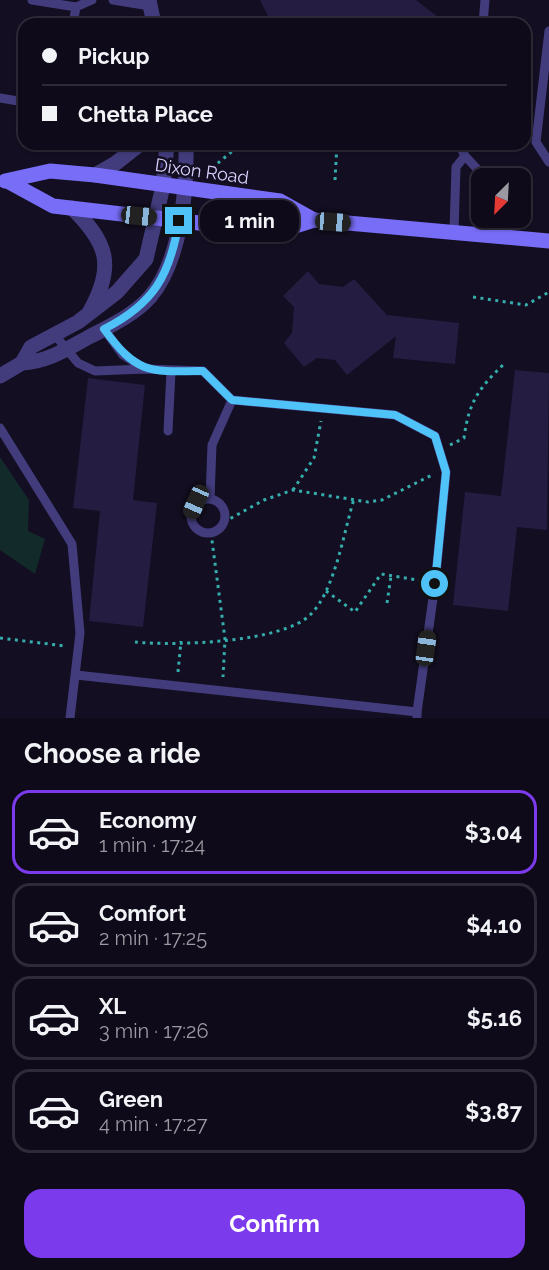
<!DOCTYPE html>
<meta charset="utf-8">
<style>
body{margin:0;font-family:Raleway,sans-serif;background:#171322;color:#f1f3f6;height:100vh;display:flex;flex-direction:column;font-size:22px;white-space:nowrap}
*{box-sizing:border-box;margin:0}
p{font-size:20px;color:#9b9aa2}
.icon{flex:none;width:33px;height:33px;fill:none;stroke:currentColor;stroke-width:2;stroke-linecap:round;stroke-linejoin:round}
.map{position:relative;height:718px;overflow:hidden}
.drawer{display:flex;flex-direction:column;background:#0e0a19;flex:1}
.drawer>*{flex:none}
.banner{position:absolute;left:18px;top:18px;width:513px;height:132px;border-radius:18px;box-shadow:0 2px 4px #0004,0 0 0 2px #2e2b38;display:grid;align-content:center;height:132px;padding:0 24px;background:#0e0a19}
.needle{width:39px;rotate:204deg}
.controls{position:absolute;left:471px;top:168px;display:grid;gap:12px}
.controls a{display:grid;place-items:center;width:60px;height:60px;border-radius:12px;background:#0e0a19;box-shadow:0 2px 4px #0004,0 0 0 2px #2e2b38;font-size:30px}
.end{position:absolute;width:27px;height:27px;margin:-14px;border:8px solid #4fc3f7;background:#111;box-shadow:0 0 0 3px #111}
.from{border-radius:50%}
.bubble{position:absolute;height:42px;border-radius:18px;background:#0e0a19;box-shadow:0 2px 4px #0004,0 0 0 2px #2e2b38;font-size:20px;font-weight:700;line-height:42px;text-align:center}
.car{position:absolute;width:18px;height:36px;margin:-18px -9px;border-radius:8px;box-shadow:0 0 4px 2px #0007;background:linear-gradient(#222 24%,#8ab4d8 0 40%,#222 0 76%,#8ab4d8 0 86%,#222 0)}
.banner b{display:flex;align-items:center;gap:21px;height:57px;font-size:22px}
.banner b+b{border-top:2px solid #2e2b38}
.banner i{width:15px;height:15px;background:#f1f3f6}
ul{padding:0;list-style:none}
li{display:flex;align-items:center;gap:18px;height:84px;margin:0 12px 9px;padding:0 12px;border:3px solid #2e2b38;border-radius:18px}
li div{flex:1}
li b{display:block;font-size:22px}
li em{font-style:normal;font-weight:700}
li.active{border-color:#7c3aed}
li>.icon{width:54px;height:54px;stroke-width:1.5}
h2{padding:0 24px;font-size:27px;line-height:72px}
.primary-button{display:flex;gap:12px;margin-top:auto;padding:12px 24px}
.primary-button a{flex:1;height:69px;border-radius:18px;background:#7c3aed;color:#fff;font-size:24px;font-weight:700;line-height:69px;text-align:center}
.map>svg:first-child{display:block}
</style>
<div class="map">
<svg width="549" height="718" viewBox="0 0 549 718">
<rect width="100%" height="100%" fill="#130e21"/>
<path fill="#122a2a" d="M0 457 29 500 28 531 45 539 35 574 0 550Z"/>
<g fill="#251c41">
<path d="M260 0H416L447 24H352L330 21 322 24H272Z"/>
<path d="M308 271 319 284 343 287 354 279 387 315 459 323 455 364 393 358 396 336 347 375 335 360 317 358 304 367 284 343 292 333 294 307 283 296Z"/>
<path d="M515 370 549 373 547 530 517 527 508 611 453 605 465 492 501 496Z"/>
<path d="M88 378 145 385 133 500 157 503 143 627 89 621 100 511 73 508Z"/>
</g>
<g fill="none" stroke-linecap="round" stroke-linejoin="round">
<g stroke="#35adac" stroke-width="3" stroke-dasharray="3 4.5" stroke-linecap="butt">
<path d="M212 168 241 144"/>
<path d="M335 180 337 144"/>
<path d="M473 297 526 305 549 292"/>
<path d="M450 445 464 438C469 401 479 388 505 363"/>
<path d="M293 490 314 458 321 421"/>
<path d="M224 522 264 500 293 490 368 502 382 500 432 475"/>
<path d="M211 533 225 639 223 677"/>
<path d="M326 591 355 612 381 574 423 581"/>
<path d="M387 603 391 576"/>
<path d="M0 638 65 646"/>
<path d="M135 642C173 646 284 643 311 614 335 590 344 531 354 499"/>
<path d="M178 672 181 641"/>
</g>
<g stroke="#423c7d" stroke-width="9">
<path d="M32 0 76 7 92 0"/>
<path d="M113 0 150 6"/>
<path d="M73 24 76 7"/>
<path d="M483 24 485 0"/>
<path d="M549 31 536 142 549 162"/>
<path d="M0 98 24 102"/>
<path d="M459 144 465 156 480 172V235"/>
<path d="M454 231 456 167 465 156"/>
<path d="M104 329 123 355 145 369"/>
<path d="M54 334 78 363 95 371 145 369 203 371 232 400 395 415 435 436 446 472 435 584 417 712"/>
<path d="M0 428 72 544 80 633 70 718"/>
<path d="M168 431 171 372"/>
<path d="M210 498 212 445 232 400"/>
<circle cx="208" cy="516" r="17"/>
<path d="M76 675 417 712V718"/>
</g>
<g stroke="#423c7d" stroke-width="15">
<path d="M149 0 154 24"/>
<path d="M167 144 163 186 146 259 117 292 78 322 31 347 22 363C47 362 67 349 89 337 110 326 134 315 150 297 181 261 187 190 186 144"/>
<path d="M95 175 116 163 140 144"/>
<path d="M72 208C108 243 115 266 90 311"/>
<path d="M0 376 22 363"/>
</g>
<g stroke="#786df7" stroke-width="15">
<path d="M5 181 50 171 95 175 280 201 314 220"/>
<path d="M9 182 53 206 276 232 314 220 549 241"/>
</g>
</g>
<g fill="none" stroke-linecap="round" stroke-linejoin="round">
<path stroke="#4fc3f7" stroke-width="8" d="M179 221C170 275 154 304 104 329 137 374 149 372 203 371L232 400 395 415 435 436 446 472 435 584"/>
</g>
<g text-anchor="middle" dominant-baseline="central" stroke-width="5" stroke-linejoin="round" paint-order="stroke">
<g font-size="18" fill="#d8d1fd" stroke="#130e21">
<text transform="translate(202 171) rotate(8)">Dixon Road</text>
</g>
</g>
</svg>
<div class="controls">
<a><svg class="needle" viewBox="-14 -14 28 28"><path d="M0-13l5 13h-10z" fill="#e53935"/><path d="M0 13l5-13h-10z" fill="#9b9aa2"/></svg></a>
</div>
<i class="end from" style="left:435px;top:584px"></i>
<i class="end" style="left:179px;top:221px"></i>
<div class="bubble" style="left:200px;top:200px;width:99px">1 min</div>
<i class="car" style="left:139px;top:216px;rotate:96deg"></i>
<i class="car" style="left:333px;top:222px;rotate:94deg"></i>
<i class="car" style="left:196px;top:502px;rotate:204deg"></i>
<i class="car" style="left:426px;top:648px;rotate:8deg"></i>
<div class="banner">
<b><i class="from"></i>Pickup</b>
<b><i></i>Chetta Place</b>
</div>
</div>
<section class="drawer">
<h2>Choose a ride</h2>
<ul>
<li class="active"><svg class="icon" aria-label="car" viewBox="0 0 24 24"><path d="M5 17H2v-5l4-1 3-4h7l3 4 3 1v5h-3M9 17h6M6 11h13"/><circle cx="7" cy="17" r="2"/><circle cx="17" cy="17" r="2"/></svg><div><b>Economy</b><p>1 min · 17:24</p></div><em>$3.04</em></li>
<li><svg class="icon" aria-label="car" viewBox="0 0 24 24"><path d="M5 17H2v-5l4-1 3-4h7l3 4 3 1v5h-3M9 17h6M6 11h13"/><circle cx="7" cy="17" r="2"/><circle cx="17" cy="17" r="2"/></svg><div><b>Comfort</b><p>2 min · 17:25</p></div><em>$4.10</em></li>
<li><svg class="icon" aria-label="car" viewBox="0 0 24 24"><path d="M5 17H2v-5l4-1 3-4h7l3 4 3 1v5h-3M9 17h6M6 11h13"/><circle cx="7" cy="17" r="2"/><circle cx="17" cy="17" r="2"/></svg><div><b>XL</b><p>3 min · 17:26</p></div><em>$5.16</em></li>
<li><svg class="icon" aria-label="car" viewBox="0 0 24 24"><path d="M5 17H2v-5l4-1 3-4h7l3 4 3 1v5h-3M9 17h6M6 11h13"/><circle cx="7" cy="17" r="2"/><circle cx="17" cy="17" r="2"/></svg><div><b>Green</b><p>4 min · 17:27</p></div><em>$3.87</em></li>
</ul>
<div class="primary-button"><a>Confirm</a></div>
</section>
